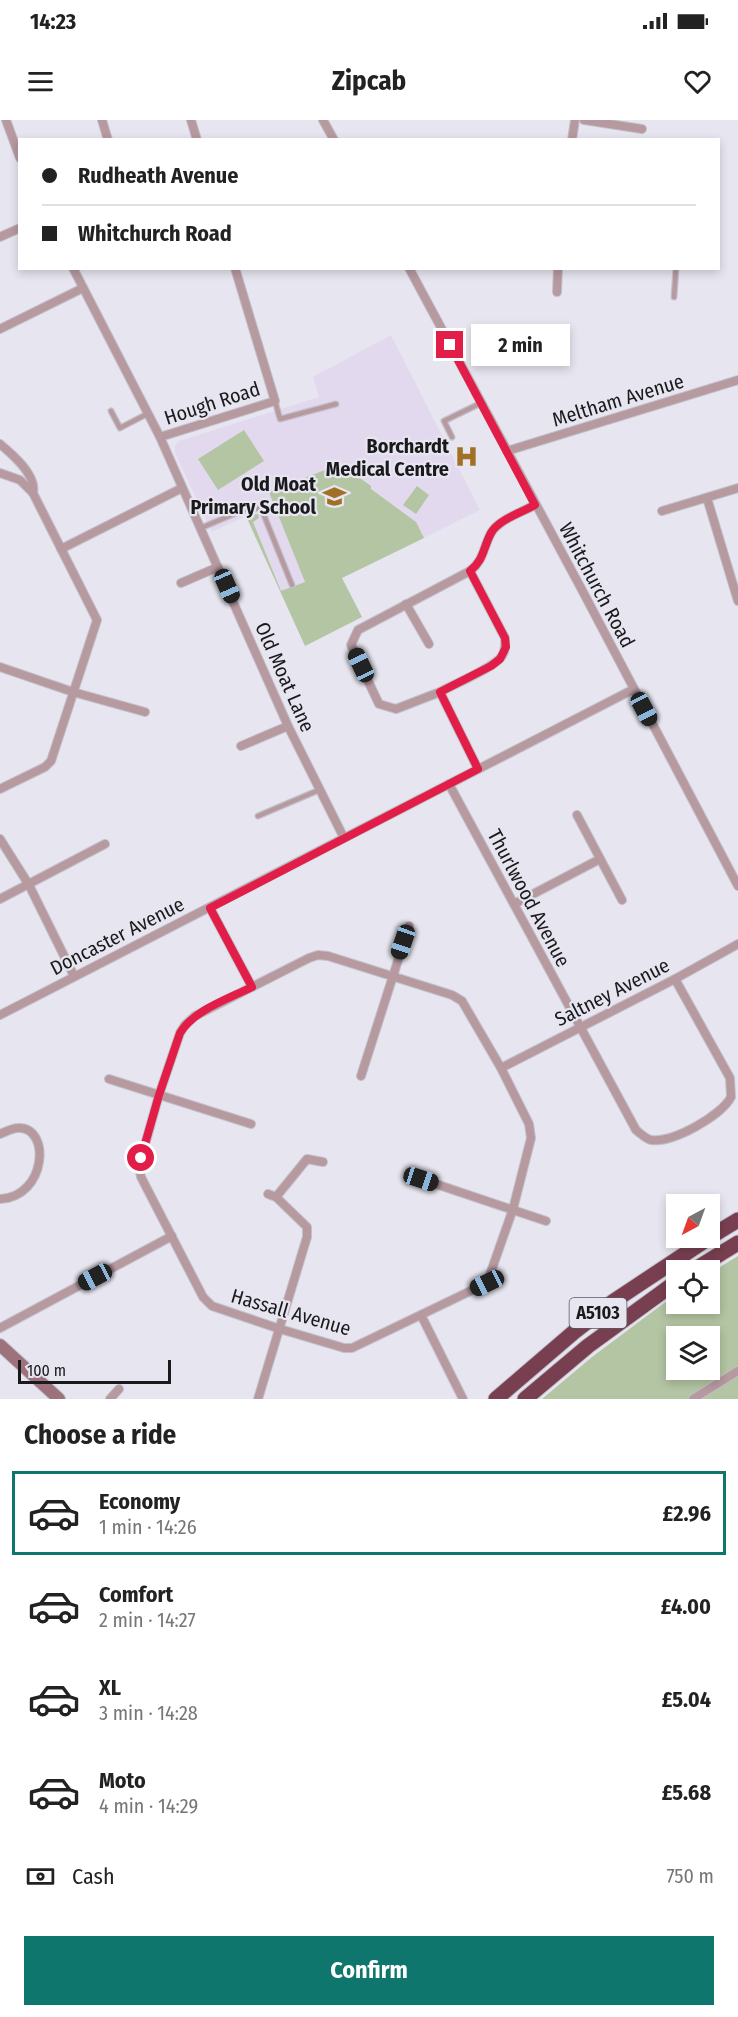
<!DOCTYPE html>
<meta charset="utf-8">
<style>
body{margin:0;font-family:"Fira Sans Condensed",sans-serif;background:#f2f2f2;color:#222;height:100vh;display:flex;flex-direction:column;font-size:22px;white-space:nowrap}
*{box-sizing:border-box;margin:0}
p{font-size:20px;color:#767676}
.icon{flex:none;width:33px;height:33px;fill:none;stroke:currentColor;stroke-width:2;stroke-linecap:round;stroke-linejoin:round}
.map{position:relative;height:1279px;overflow:hidden}
.drawer{display:flex;flex-direction:column;background:#fff;flex:1}
.drawer>*{flex:none}
.banner{position:absolute;left:18px;top:18px;width:702px;height:132px;border-radius:0px;box-shadow:0 3px 9px #0003;display:grid;align-content:center;height:132px;padding:0 24px;background:#fff}
.needle{width:39px;rotate:221deg}
.buttons{position:absolute;left:666px;top:1074px;display:grid;gap:12px}
.buttons a{display:grid;place-items:center;width:54px;height:54px;border-radius:0px;background:#fff;box-shadow:0 3px 9px #0003;font-size:30px}
.scale{position:absolute;left:18px;bottom:15px;width:153px;box-sizing:border-box;padding-left:6px;border:3px solid #1a1a1d;border-top:0;font-size:16px;line-height:21px;white-space:nowrap;color:#1a1a1d;-webkit-text-stroke:4px #e7e6f0;paint-order:stroke}
.end{position:absolute;width:27px;height:27px;margin:-14px;border:8px solid #e11d48;background:#fff;box-shadow:0 0 0 3px #fff}
.from{border-radius:50%}
.bubble{position:absolute;height:42px;border-radius:0px;background:#fff;box-shadow:0 3px 9px #0003;font-size:20px;font-weight:700;line-height:42px;text-align:center}
.car{position:absolute;width:18px;height:36px;margin:-18px -9px;border-radius:8px;box-shadow:0 0 4px 2px #0007;background:linear-gradient(#222 24%,#8ab4d8 0 40%,#222 0 76%,#8ab4d8 0 86%,#222 0)}
.banner b{display:flex;align-items:center;gap:21px;height:57px;font-size:22px}
.banner b+b{border-top:2px solid #e0e0e0}
.banner i{width:15px;height:15px;background:#222}
ul{padding:0;list-style:none}
li{display:flex;align-items:center;gap:18px;height:84px;margin:0 12px 9px;padding:0 12px;border:3px solid transparent;border-radius:0px}
li div{flex:1}
li b{display:block;font-size:22px}
li em{font-style:normal;font-weight:700}
li.on{border-color:#0f766e}
li>.icon{width:54px;height:54px;stroke-width:1.5}
h2{padding:0 24px;font-size:27px;line-height:72px}
.pay{display:flex;align-items:center;gap:15px;height:66px;padding:0 24px;font-size:22px}
.pay p{margin-inline-start:auto}
.cta{display:flex;gap:12px;margin-top:auto;padding:12px 24px}
.cta a{flex:1;height:69px;border-radius:0px;background:#0f766e;color:#fff;font-size:24px;font-weight:700;line-height:69px;text-align:center}
.status{display:flex;justify-content:space-between;align-items:center;height:42px;padding:0 30px;background:#fff;direction:ltr}
.status svg{height:16px;fill:currentColor}
header{display:flex;justify-content:space-between;align-items:center;height:78px;padding:0 24px;background:#fff;font-size:27px;font-weight:700}
.map>svg:first-child{display:block}
</style>
<div class="status"><b>14:23</b><svg viewBox="0 0 49 12"><path d="M0 12V9h3v3zM5 12V6h3v6zM10 12V3h3v9zM15 12V0h3v12zM26 1h20v11H26zM47 4h2v5h-2z"/></svg></div>
<header><svg class="icon" aria-label="menu" viewBox="0 0 24 24"><path d="M4 6h16M4 12h16M4 18h16"/></svg>Zipcab<svg class="icon" aria-label="heart" viewBox="0 0 24 24"><path d="M12 20l-8-8c-3-5 5-10 8-4 3-6 11-1 8 4z"/></svg></header>
<div class="map">
<svg width="738" height="1279" viewBox="0 0 738 1279">
<rect width="100%" height="100%" fill="#e7e6f0"/>
<path fill="#e2d9ee" d="M391 215 480 390 342 458 362 497 305 526 246 396 212 412 175 333V326L179 321 319 277 313 257Z"/>
<g fill="#b3c5a3" fill-rule="evenodd">
<path d="M244 310 264 341 218 370 198 339Z"/>
<path d="M340 344 371 366V369L416 402 424 418 342 458 362 497 305 526 246 396 258 394 259 398 253 402 281 471 305 462 269 372Z"/>
<path d="M417 366 429 375 416 394 403 385Z"/>
<path d="M738 1136V1279H542L592 1237 676 1174V1184H710V1153ZM676 1216H710V1250H676Z"/>
</g>
<g fill="none" stroke-linecap="round" stroke-linejoin="round">
<defs>
<g id="lane">
<path d="M674 177 676 148"/>
<path d="M275 281 280 299 336 284"/>
<path d="M111 291 120 308 147 294"/>
<path d="M452 317 444 301 481 283"/>
<path d="M201 408 243 390 261 388 292 465"/>
<path d="M258 696 319 670"/>
</g>
<g id="street">
<path d="M6 0 20 38"/>
<path d="M102 0 108 20"/>
<path d="M191 0 197 20"/>
<path d="M323 0 334 20"/>
<path d="M584 0 642 9"/>
<path d="M572 20 575 0"/>
<path d="M0 117 20 108"/>
<path d="M73 148 160 317 288 606 344 718"/>
<path d="M409 148 582 470 738 766"/>
<path d="M557 172 558 148"/>
<path d="M0 209 83 168"/>
<path d="M160 317 275 281 235 148"/>
<path d="M0 324C12 334 37 355 33 373"/>
<path d="M507 331 738 260"/>
<path d="M0 353 20 360 33 373 97 500 51 641 45 647 0 669"/>
<path d="M707 378 738 481"/>
<path d="M662 391 738 368"/>
<path d="M61 429 182 368"/>
<path d="M181 463 218 447"/>
<path d="M406 484 429 524"/>
<path d="M0 547 73 572 145 592"/>
<path d="M440 572C454 564 494 548 502 536 506 530 505 525 505 518L470 451"/>
<path d="M241 626 288 606"/>
<path d="M478 649 440 572 396 589 379 584 351 525 358 510 470 451C484 440 483 428 491 413 498 400 522 392 535 385"/>
<path d="M449 664 636 1010C641 1014 646 1019 651 1020 673 1023 721 996 731 977L730 958 675 859"/>
<path d="M577 695 622 780"/>
<path d="M0 719 29 765 74 856"/>
<path d="M0 779 105 724"/>
<path d="M514 784 600 739"/>
<path d="M210 788 252 867"/>
<path d="M318 835 328 836 452 875 462 881 501 948 529 1004 531 1018 513 1089 487 1163 352 1228H344L280 1209 212 1186 203 1177 141 1057 139 1046 159 975 180 913 185 905 195 896 309 838Z"/>
<path d="M0 895 634 569"/>
<path d="M501 948 675 859 738 824"/>
<path d="M361 956 409 806"/>
<path d="M109 959 251 1004"/>
<path d="M0 1014C5 1012 12 1008 18 1008 51 1006 47 1077 0 1079"/>
<path d="M421 1059 546 1101"/>
<path d="M276 1077 307 1039 323 1042"/>
<path d="M421 1195 463 1279"/>
<path d="M0 1208 172 1116"/>
<path d="M110 1279 119 1269"/>
<path d="M258 1279 307 1117V1107L276 1077 268 1074"/>
<path d="M693 1279 738 1251"/>
</g>
<path id="secondary" d="M0 1225 59 1279"/>
<g id="highway">
<path d="M710 1117 738 1100"/>
<path d="M694 1150 738 1123"/>
<path d="M496 1279 574 1212 614 1181 709 1118"/>
<path d="M525 1279 588 1226 676 1162"/>
</g>
</defs>
<use href="#lane" stroke="#c2c1ca" stroke-width="7"/>
<use href="#street" stroke="#c2c1ca" stroke-width="10"/>
<use href="#secondary" stroke="#c2c1ca" stroke-width="14"/>
<use href="#highway" stroke="#c2c1ca" stroke-width="17"/>
<use href="#lane" stroke="#b799a0" stroke-width="4.5"/>
<use href="#street" stroke="#b799a0" stroke-width="8"/>
<use href="#secondary" stroke="#9d727d" stroke-width="12"/>
<use href="#highway" stroke="#783f50" stroke-width="15"/>
</g>
<g fill="none" stroke-linecap="round" stroke-linejoin="round">
<path stroke="#e11d48" stroke-width="8" d="M141 1038 159 975 180 913C194 890 228 879 252 867L210 788 478 649 440 572 491 546 500 539 506 527 505 518 470 451C484 440 483 428 491 413 498 400 522 392 535 385L450 225"/>
</g>
<defs>
<symbol id="hospital-bare" viewBox="-9 -9 18 18"><path d="M-5-5h3v3.5h4V-5h3V5h-3V1.5h-4V5h-3Z" fill="#a17025" stroke="#e7e6f0" stroke-width="2.5" paint-order="stroke"/></symbol>
<symbol id="school-bare" viewBox="-9 -9 18 18"><path d="M0-5L7-2L0 1L-7-2ZM-4 1L0 2.5L4 1V4Q0 6-4 4Z" fill="#a17025" stroke="#e7e6f0" stroke-width="2.5" paint-order="stroke"/></symbol>
</defs>
<g fill-rule="evenodd">
<use href="#hospital-bare" x="450" y="320" width="33" height="33"/>
<use href="#school-bare" x="318" y="360" width="33" height="33"/>
</g>
<g text-anchor="middle" dominant-baseline="central" stroke-width="4.5" stroke-linejoin="round" paint-order="stroke">
<rect fill="#e7e6f0" stroke="#58575c" stroke-width="1.5" x="569.5" y="1178" width="57" height="30" rx="4.5"/>
<g font-size="18" font-weight="bold" fill="#1a1a1d">
<text x="598" y="1193">A5103</text>
</g>
<g font-size="20" fill="#1a1a1d" stroke="#e7e6f0">
<text transform="translate(618 280) rotate(-17)">Meltham Avenue</text>
<text transform="translate(212 283) rotate(-18)">Hough Road</text>
<text transform="translate(597 465) rotate(62)">Whitchurch Road</text>
<text transform="translate(285 557) rotate(66)">Old Moat Lane</text>
<text transform="translate(529 778) rotate(62)">Thurlwood Avenue</text>
<text transform="translate(117 816) rotate(-27)">Doncaster Avenue</text>
<text transform="translate(612 872) rotate(-27)">Saltney Avenue</text>
<text transform="translate(291 1192) rotate(16)">Hassall Avenue</text>
</g>
<g font-size="20" font-weight="bold" fill="#1a1a1d" stroke="#e7e6f0" text-anchor="end">
<text x="449" y="326">Borchardt<tspan x="449" dy="23">Medical Centre</tspan></text>
<text x="316" y="364">Old Moat<tspan x="316" dy="23">Primary School</tspan></text>
</g>
</g>
</svg>
<div class="buttons">
<a><svg class="needle" viewBox="-14 -14 28 28"><path d="M0-13l5 13h-10z" fill="#e53935"/><path d="M0 13l5-13h-10z" fill="#767676"/></svg></a>
<a><svg class="icon" aria-label="locate" viewBox="0 0 24 24"><circle cx="12" cy="12" r="6"/><path d="M12 2v4M12 18v4M2 12h4M18 12h4"/></svg></a>
<a><svg class="icon" aria-label="layers" viewBox="0 0 24 24"><path d="M12 4l9 5-9 5-9-5zM3 14l9 5 9-5"/></svg></a>
</div>
<div class="scale">100 m</div>
<i class="end from" style="left:141px;top:1038px"></i>
<i class="end" style="left:450px;top:225px"></i>
<div class="bubble" style="left:471px;top:204px;width:99px">2 min</div>
<i class="car" style="left:227px;top:466px;rotate:156deg"></i>
<i class="car" style="left:361px;top:545px;rotate:335deg"></i>
<i class="car" style="left:644px;top:589px;rotate:152deg"></i>
<i class="car" style="left:403px;top:822px;rotate:199deg"></i>
<i class="car" style="left:421px;top:1059px;rotate:108deg"></i>
<i class="car" style="left:95px;top:1157px;rotate:242deg"></i>
<i class="car" style="left:487px;top:1163px;rotate:244deg"></i>
<div class="banner">
<b><i class="from"></i>Rudheath Avenue</b>
<b><i></i>Whitchurch Road</b>
</div>
</div>
<section class="drawer">
<h2>Choose a ride</h2>
<ul>
<li class="on"><svg class="icon" aria-label="car" viewBox="0 0 24 24"><path d="M5 17H2v-5l4-1 3-4h7l3 4 3 1v5h-3M9 17h6M6 11h13"/><circle cx="7" cy="17" r="2"/><circle cx="17" cy="17" r="2"/></svg><div><b>Economy</b><p>1 min · 14:26</p></div><em>£2.96</em></li>
<li><svg class="icon" aria-label="car" viewBox="0 0 24 24"><path d="M5 17H2v-5l4-1 3-4h7l3 4 3 1v5h-3M9 17h6M6 11h13"/><circle cx="7" cy="17" r="2"/><circle cx="17" cy="17" r="2"/></svg><div><b>Comfort</b><p>2 min · 14:27</p></div><em>£4.00</em></li>
<li><svg class="icon" aria-label="car" viewBox="0 0 24 24"><path d="M5 17H2v-5l4-1 3-4h7l3 4 3 1v5h-3M9 17h6M6 11h13"/><circle cx="7" cy="17" r="2"/><circle cx="17" cy="17" r="2"/></svg><div><b>XL</b><p>3 min · 14:28</p></div><em>£5.04</em></li>
<li><svg class="icon" aria-label="car" viewBox="0 0 24 24"><path d="M5 17H2v-5l4-1 3-4h7l3 4 3 1v5h-3M9 17h6M6 11h13"/><circle cx="7" cy="17" r="2"/><circle cx="17" cy="17" r="2"/></svg><div><b>Moto</b><p>4 min · 14:29</p></div><em>£5.68</em></li>
</ul>
<div class="pay"><svg class="icon" aria-label="cash" viewBox="0 0 24 24"><path d="M3 7h18v10H3z"/><circle cx="12" cy="12" r="2"/></svg>Cash<p>750 m</p></div>
<div class="cta"><a>Confirm</a></div>
</section>
